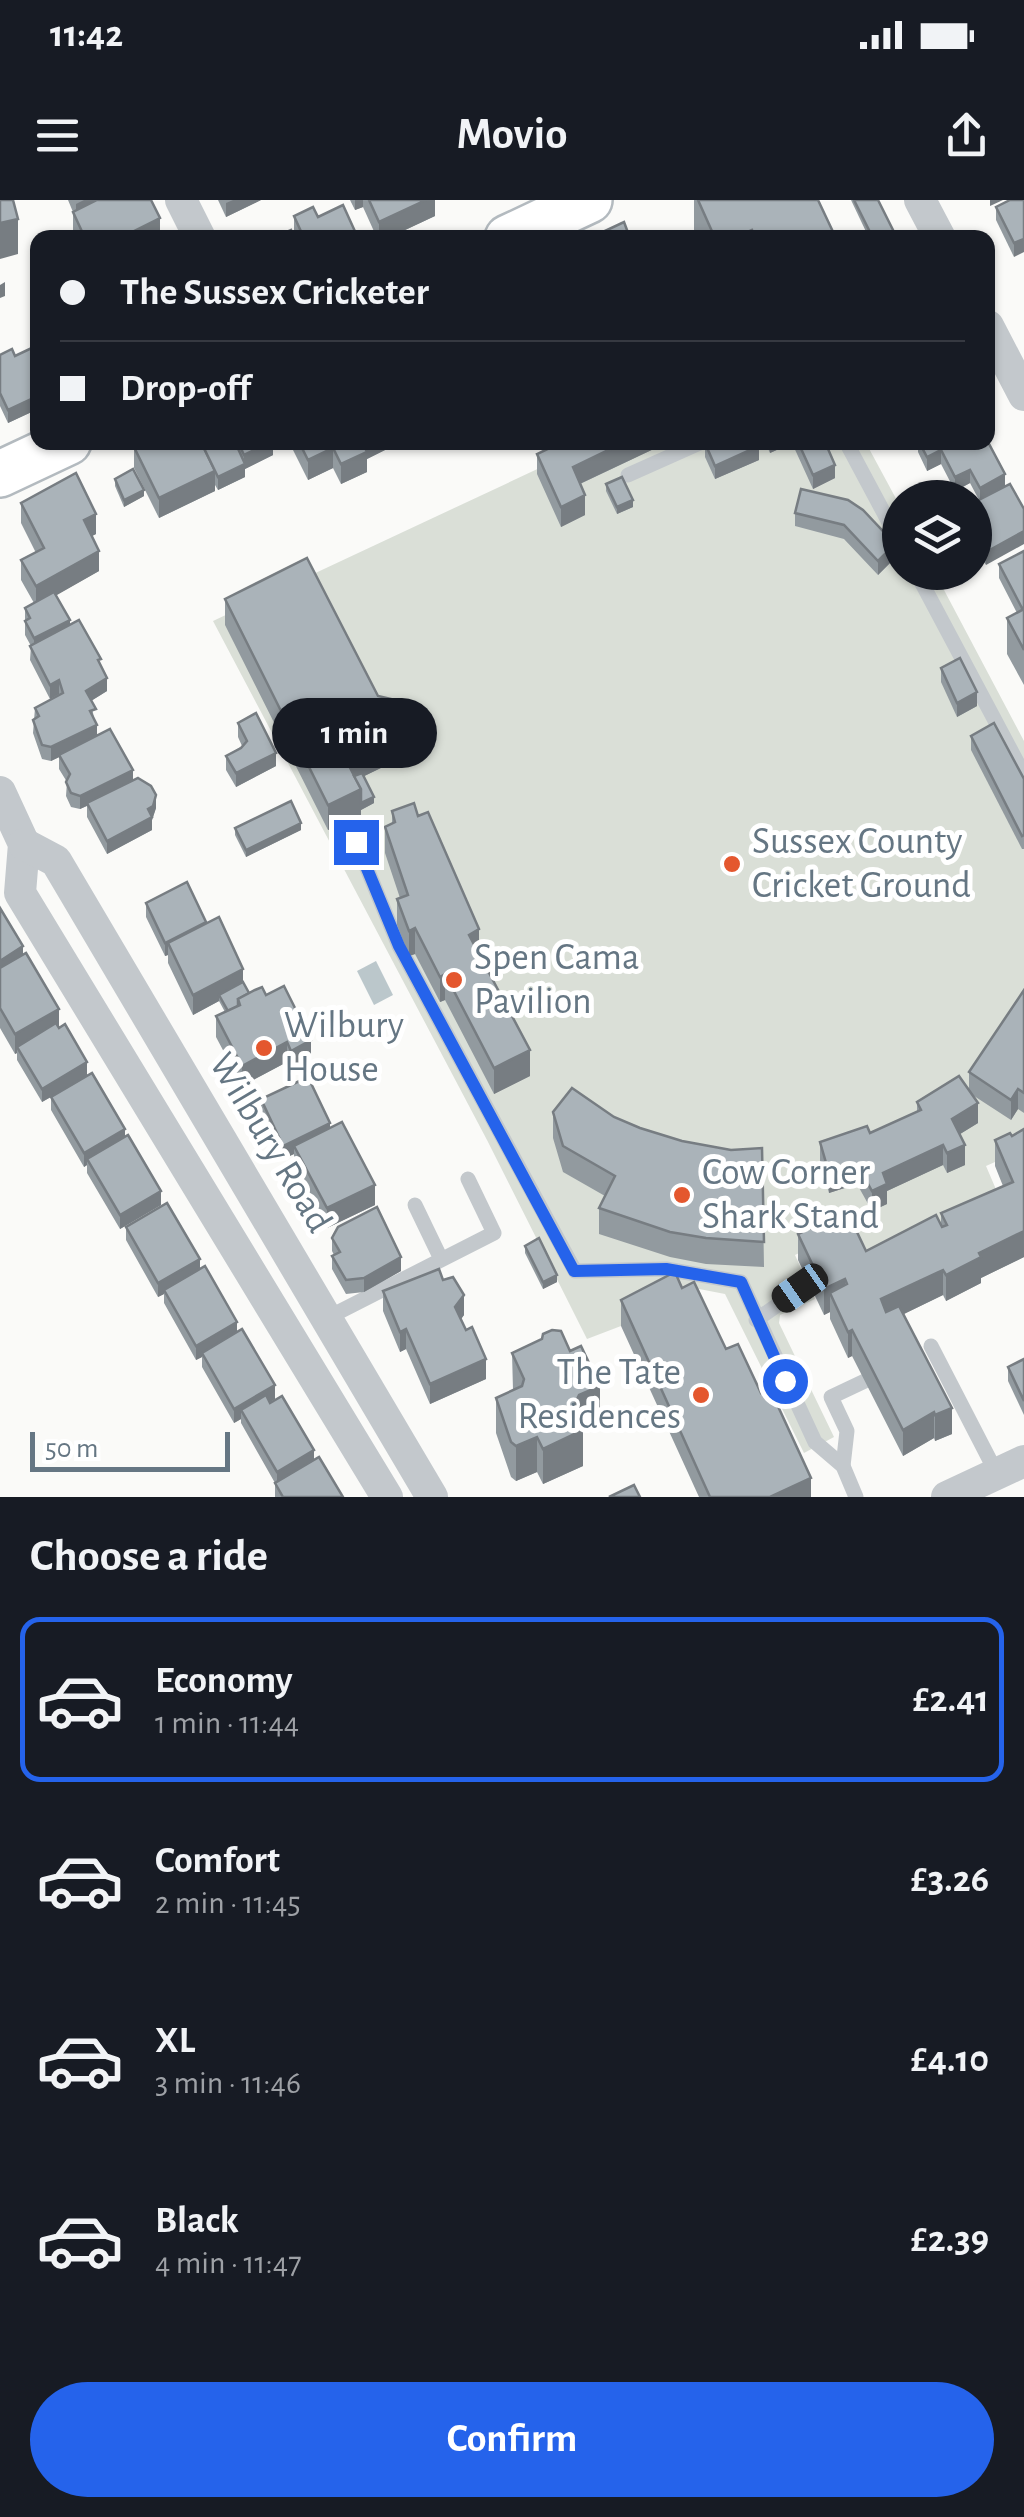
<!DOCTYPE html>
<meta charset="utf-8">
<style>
body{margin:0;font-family:"Alegreya Sans",sans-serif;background:#20242c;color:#f1f3f6;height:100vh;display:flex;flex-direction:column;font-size:38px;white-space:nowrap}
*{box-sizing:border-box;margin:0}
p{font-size:32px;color:#9ea1a6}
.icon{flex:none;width:55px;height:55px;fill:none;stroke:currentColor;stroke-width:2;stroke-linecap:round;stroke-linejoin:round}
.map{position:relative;height:1297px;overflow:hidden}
.sheet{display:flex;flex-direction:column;background:#171b24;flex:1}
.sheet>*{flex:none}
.hud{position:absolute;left:30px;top:30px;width:965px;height:220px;border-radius:20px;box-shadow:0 2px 8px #0004;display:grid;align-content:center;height:220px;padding:0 30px;background:#171b24}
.fabs{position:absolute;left:882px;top:280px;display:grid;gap:20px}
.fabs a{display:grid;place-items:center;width:110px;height:110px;border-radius:50%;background:#171b24;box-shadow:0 2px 8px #0004;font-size:50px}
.scale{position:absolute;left:30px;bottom:25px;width:200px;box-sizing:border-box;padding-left:10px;border:5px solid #657683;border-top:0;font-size:28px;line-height:35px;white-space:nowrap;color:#657683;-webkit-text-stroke:8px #fff;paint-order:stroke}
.end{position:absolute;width:45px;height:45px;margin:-22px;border:12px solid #2563eb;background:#fff;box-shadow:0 0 0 5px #fff}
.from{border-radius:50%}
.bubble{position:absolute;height:70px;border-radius:35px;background:#171b24;box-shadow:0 2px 8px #0004;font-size:32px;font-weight:700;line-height:70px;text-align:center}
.car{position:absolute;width:30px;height:60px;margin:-30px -15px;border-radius:12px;box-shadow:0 0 8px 2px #0007;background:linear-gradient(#222 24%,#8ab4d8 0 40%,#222 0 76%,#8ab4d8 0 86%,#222 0)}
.hud b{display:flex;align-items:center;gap:35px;height:95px;font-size:38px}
.hud b+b{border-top:2px solid #363941}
.hud i{width:25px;height:25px;background:#f1f3f6}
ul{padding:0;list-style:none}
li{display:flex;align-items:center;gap:30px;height:165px;margin:0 20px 15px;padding:0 10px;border:5px solid transparent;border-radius:20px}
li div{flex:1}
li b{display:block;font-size:38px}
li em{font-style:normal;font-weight:700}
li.on{border-color:#2563eb}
li>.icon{width:90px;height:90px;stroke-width:1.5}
h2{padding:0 30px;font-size:45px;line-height:120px}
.action{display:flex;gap:20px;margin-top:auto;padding:20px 30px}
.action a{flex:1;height:115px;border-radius:60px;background:#2563eb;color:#fff;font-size:40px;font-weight:700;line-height:115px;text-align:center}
.status{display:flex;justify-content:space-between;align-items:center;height:70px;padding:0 50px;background:#171b24;direction:ltr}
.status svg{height:28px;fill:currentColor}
header{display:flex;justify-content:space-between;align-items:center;height:130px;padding:0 30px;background:#171b24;font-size:45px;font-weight:700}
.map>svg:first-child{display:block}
</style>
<div class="status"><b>11:42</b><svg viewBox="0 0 49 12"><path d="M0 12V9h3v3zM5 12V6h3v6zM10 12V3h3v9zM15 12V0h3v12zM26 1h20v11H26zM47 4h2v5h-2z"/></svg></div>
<header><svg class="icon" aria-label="menu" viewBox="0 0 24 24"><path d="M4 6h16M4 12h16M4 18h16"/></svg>Movio<svg class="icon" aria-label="share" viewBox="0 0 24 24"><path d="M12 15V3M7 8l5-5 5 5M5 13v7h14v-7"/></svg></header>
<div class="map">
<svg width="1024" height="1297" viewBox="0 0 1024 1297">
<rect width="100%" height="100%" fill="#fafaf8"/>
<path fill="#dadfd7" d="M593 243H866L900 306V372L935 373 1024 541V949L986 966 1004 1008 876 1069 855 1026 795 1055 815 1099 780 1115 779 1123 834 1237 804 1253 725 1094 694 1088 621 1126 587 1139 487 940 213 421Z"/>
<path fill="#bbc7cb" d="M376 761 393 795 374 805 357 771Z"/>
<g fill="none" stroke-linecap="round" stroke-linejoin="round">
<defs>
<g id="secondary">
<path d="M508 38 589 0"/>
<path d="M0 274 68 242"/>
</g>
</defs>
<use href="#secondary" stroke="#b3babf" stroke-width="50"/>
<g stroke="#c3c8cc" stroke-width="15">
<path d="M846 242 900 343"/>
<path d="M628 275 702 242"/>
<path d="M916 372 1024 575"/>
<path d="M356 642 399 746 575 1071 666 1069 741 1082 815 1242 843 1266 856 1297"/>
<path d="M415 1005 441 1059"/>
<path d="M327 1118 494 1033 468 979"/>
<path d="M756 1120 809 1083"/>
<path d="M931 1146 997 1274"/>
<path d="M843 1266 847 1231 831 1197 867 1180"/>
</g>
<g stroke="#c3c8cc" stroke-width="32">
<path d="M181 0 200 38"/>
<path d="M920 0 940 38"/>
<path d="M988 126 1024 195"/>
<path d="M0 592 24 644 20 693 387 1297"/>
<path d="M24 644 56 661 432 1297"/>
<path d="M947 1297 1024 1261"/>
</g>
<use href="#secondary" stroke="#fff" stroke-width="45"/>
</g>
<g fill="#929a9f">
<path d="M68 0H151L160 38H75L73 32V12Z"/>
<path d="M218 0H261L226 17Z"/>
<path d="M350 0H435V16L388 38H377L363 7 355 10Z"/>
<path d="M694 0H818L835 38H694Z"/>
<path d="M851 0H878L897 38H869Z"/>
<path d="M1024 0 1014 57 996 20V7Z"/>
<path d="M294 16 358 38H297L294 30Z"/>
<path d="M38 138V209L8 223 0 206V155L15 156 36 145Z"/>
<path d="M144 242H273V255L245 269V277L218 290 215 285V291L159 318 134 268V247Z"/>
<path d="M289 242H401L367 259V272L341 284 333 268 308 280Z"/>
<path d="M660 242V246L580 284 585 315 561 327 537 274V254Z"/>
<path d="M765 242H825L835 278 813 289 792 243 770 253Z"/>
<path d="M918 242H988L986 365 975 350V302L979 300 970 283 955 291 941 264 927 271 918 252Z"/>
<path d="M705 243 759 260 715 279 705 257Z"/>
<path d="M115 279 144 296 124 307 115 286Z"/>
<path d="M606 284 633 307 617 314 606 291Z"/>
<path d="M801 289 895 358 878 375 844 339 795 326V313Z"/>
<path d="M21 303 96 334 92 336 99 371 56 395 70 425 101 466 107 491 91 501 97 536 156 608 152 620V630L107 654 87 617V606L80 609 71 607 66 596 67 582 59 569V557L51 561 42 559 33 533 35 508 59 494 50 499 30 460 31 446 25 435V408L34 403 21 380V360L36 353 21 323Z"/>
<path d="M1024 351V485L1007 454V418L1017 413 999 378V364Z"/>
<path d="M225 399 393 540V566H385L364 576 374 603 361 610V615L328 630 225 425Z"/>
<path d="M941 468 977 506 957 517 941 482Z"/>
<path d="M238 523 276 566 236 587 226 570V556L242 546 238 537Z"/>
<path d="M971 536 1024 579V649H1022L971 550Z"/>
<path d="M392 611 418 616 479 753 530 876 494 894 445 800 440 802 415 754 409 756 397 725V699L400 698 385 653V627L392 624Z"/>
<path d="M235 628 301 630 246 657 235 635Z"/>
<path d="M146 703 206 722 249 793 266 795 311 860 291 871 287 862 242 886 216 837V816L225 812 219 801 193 815 168 763V755L165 756 146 717Z"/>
<path d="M0 708 23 755 59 809V828L125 937 161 1005 120 1029 87 973V965L84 967 51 910V897L42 902 17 860V853L15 854 0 828Z"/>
<path d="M1024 790V913L1018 909 1011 920 971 894 978 923 960 934 965 965 947 973 943 965 887 991V1004L872 1011 857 984 829 993 820 962V942L870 933 917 912V902L969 890V872Z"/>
<path d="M261 899 330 928 375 1005 327 1028 294 966V954L283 959 261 913Z"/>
<path d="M553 912 614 917 640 928 682 941 731 950 762 948 764 1067 706 1064 670 1057 599 1034V1008L605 996 563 972 553 938Z"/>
<path d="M1010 933 1024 1057 981 1078V1083L946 1101 943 1095 904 1114 952 1234 935 1241 934 1238 903 1256 852 1156 848 1158 830 1119V1112L824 1115 798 1060V1034L866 1051 941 1025V1013L1003 986 995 966V940Z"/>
<path d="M126 1027 200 1069 275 1199 270 1202 343 1297H275V1283L241 1223V1219L234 1223 202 1167V1157L196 1160 164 1103V1094L158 1097 126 1040Z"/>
<path d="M332 1038 401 1071 364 1092 346 1094 332 1069V1056L334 1055 332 1051Z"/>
<path d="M525 1046 557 1082 543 1089 525 1053Z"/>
<path d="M443 1080 464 1115 461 1119 486 1179 430 1204 406 1149 400 1152 383 1111V1091Z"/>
<path d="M682 1088 726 1149 761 1193 811 1297H699L621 1126V1100Z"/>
<path d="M512 1153 600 1222 583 1229V1266L543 1284 537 1272 516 1281 511 1277 496 1233V1198L513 1190Z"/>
<path d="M1024 1159V1215L1008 1181V1167Z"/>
</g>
<g fill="#777d82">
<path d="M84 0H104L76 17V4Z"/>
<path d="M233 0H261L226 17V3Z"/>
<path d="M355 0H363V7L355 10Z"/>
<path d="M426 0H435V16L388 38H379V22Z"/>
<path d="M990 0H1003L990 6Z"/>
<path d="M160 18V38H120Z"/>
<path d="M18 19V54L0 59V23Z"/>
<path d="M752 30V38H735Z"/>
<path d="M1024 39V52L1014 57V43Z"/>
<path d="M5 82V96L0 98V85Z"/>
<path d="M38 196V209L8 223V210Z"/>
<path d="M271 242H273V255L245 269V277L218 290V277L244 264V255Z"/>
<path d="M362 242H401L367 259V272L341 284V264Z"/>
<path d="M416 242H431L416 249Z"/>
<path d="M625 242H660V246L573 287V267Z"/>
<path d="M770 242H792V243L770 253Z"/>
<path d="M759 246V260L715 279V266Z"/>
<path d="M333 248V268L308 280V260Z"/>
<path d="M941 250V264L927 271V257Z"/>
<path d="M835 265V278L813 289V275Z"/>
<path d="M970 270V283L955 291V277Z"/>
<path d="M215 271V291L159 318V298Z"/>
<path d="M1005 274V288L980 302V288Z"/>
<path d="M144 290V296L124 307V300Z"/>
<path d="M585 295V315L561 327V307Z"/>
<path d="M633 300V307L617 314V307Z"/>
<path d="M96 314V334L84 340V320Z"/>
<path d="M1024 331V344L986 365V352Z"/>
<path d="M895 344V358L878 375V361Z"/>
<path d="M99 351V371L36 407V386Z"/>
<path d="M70 420V433L34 452V438Z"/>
<path d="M107 478V491L86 504V491Z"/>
<path d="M59 480V494L50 499V485Z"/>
<path d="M977 492V506L957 517V503Z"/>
<path d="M97 525V539L51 561V547Z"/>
<path d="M385 540V566L350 583 346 560Z"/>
<path d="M276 553V566L236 587V573Z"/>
<path d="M133 570V584L80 609V596Z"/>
<path d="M361 589 374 597V603L361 610V615L328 630V605Z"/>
<path d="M156 595V608L152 620V630L107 654V641L148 609Z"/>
<path d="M301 623V630L246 657V650Z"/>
<path d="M206 722V736L168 743V755L165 756V743Z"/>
<path d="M415 728V754L409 756V731Z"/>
<path d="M479 729V755L469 735Z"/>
<path d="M23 746V766L0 781V761Z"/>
<path d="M243 769V789L219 795V801L193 815V795Z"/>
<path d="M445 774V800L440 802V777Z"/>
<path d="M59 809V829L17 847V853L15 854V834Z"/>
<path d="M311 840V860L291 871V851Z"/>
<path d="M287 842V862L242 886V866Z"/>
<path d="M530 850V876L494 894V868Z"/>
<path d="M87 862V876L42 902V889Z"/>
<path d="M1018 889V909L1011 920V900Z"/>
<path d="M978 903V923L952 939V919Z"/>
<path d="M330 923V937L294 946V954L283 959V946Z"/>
<path d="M125 929V943L87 959V965L84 967V953Z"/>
<path d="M943 945V965L887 991V1004L872 1011V991L883 973Z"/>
<path d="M965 945V965L947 973V953Z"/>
<path d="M857 964V984L829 993V973Z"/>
<path d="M375 985V1005L327 1028V1008Z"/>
<path d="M161 991V1005L120 1029V1015Z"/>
<path d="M1024 1031V1057L981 1078V1083L946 1101V1075L979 1053Z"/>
<path d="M401 1057V1071L364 1092V1078Z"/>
<path d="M200 1059V1073L164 1090V1094L158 1097V1083Z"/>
<path d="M943 1070V1095L881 1125V1099Z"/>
<path d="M557 1075V1082L543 1089V1082Z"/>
<path d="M845 1079V1105L830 1093V1112L824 1115V1089Z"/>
<path d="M464 1095V1115L455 1127V1107Z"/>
<path d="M237 1122V1136L202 1153V1157L196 1160V1146Z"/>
<path d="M406 1129V1149L400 1152V1132Z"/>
<path d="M852 1130V1156L848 1158V1132Z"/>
<path d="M486 1159V1179L430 1204V1184Z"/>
<path d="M275 1185V1199L245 1217 241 1210V1219L234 1223V1209Z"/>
<path d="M600 1186V1222L579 1231 583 1230V1266L543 1284V1249L573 1208 579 1195Z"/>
<path d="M952 1208V1234L935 1241V1215Z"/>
<path d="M934 1212V1238L903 1256V1230Z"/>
<path d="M537 1237V1272L516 1281V1246Z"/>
<path d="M314 1250V1263L277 1286V1272Z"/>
<path d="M811 1278V1297H770Z"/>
</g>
<g fill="#aab3b9" stroke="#777d82" stroke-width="2.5">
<path d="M0 0H13L18 19 0 23Z"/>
<path d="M97 0H151L160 18 120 38H85L73 12Z"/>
<path d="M369 0H426L379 22Z"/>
<path d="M698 0H818L835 36 756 38 752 30 735 38H715Z"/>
<path d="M854 0H878L897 38H873Z"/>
<path d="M1010 0H1024V39L1014 43 996 7Z"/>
<path d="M343 5 358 38H304L294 16 313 7 318 17Z"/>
<path d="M624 22 630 38H590Z"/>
<path d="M291 30 294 38H274Z"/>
<path d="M38 145V196L8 210 0 193V155L12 149 15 156Z"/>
<path d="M144 242H201L215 271 159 298 134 247Z"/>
<path d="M201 242H235L245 264 218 277Z"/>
<path d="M238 242H271L244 255Z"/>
<path d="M299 242H362L367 252 341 264 333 248 308 260Z"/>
<path d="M562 242H625L573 267 585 295 561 307 537 254Z"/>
<path d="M706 242H757L759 246 715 266 705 243Z"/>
<path d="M798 242H825L835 265 813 275Z"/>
<path d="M919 242H988L1005 274 980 288 970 270 955 277 941 250 927 257Z"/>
<path d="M133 269 144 290 124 300 115 279Z"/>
<path d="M76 273 96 314 84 320 99 351 36 386 21 360 44 348 21 303Z"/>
<path d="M622 277 633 300 617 307 606 284Z"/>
<path d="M1010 284 1024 309V331L986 352 975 336V302Z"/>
<path d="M801 289 848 300 863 310 895 344 878 361 844 325 795 313Z"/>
<path d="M1024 351V409L1023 410 999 364Z"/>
<path d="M307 358 378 496 391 499 393 540H385L346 560 361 589 328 605 225 399Z"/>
<path d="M54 392 70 420 34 438 25 421 30 418 25 408Z"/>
<path d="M1024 409V450L1007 418Z"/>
<path d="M79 420 101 459 98 460 107 478 86 491 96 509 90 511 97 525 51 547 42 545 33 520 39 516 35 508 63 493 59 480 50 485 30 446Z"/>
<path d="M960 458 977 492 957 503 941 468Z"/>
<path d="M256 513 276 553 236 573 226 556 241 548 247 541 238 523Z"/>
<path d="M994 523 1024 579V635L1022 636 971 536Z"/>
<path d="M110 529 133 570 80 596 71 593 66 582 70 574 59 555Z"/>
<path d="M362 573 374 597 361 603V589L354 576Z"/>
<path d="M138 578 151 586 156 595 153 606 148 609 152 617 107 641 87 603Z"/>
<path d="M291 601 301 623 246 650 235 628Z"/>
<path d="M414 603 418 616 428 612 479 729 469 735 530 850 494 868 445 774 440 777 415 728 409 731 397 699 408 695 385 627 395 622 392 611Z"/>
<path d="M187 682 206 722 165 743 146 703Z"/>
<path d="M0 708 23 746 0 761Z"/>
<path d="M219 717 243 769 193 795 168 743Z"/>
<path d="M26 753 59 809 15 834 0 808V768Z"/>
<path d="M243 782 249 793 238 799V806L228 811 219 795Z"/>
<path d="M284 786 311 840 291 851 287 842 242 866 216 816 240 805 238 799 255 790 262 787 266 795Z"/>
<path d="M1024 790V893L1018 889 1011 900 969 872Z"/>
<path d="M56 823 59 828 65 824 87 862 42 889 17 847Z"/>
<path d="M92 873 125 929 84 953 51 897Z"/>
<path d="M959 876 978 903 952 919 965 945 947 953 943 945 883 973 887 984 872 991 857 964 829 973 820 942 867 926 870 933 921 910 917 902Z"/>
<path d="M308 877 330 923 283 946 261 899Z"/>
<path d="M572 888 614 917 640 928 682 941 731 950 762 948 764 1042 706 1038 670 1032 599 1008 615 976 563 946 553 912Z"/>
<path d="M342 922 375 985 327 1008 294 946Z"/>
<path d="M1024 929V1031L979 1053 981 1057 946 1075 943 1070 881 1099 886 1112 899 1106 952 1208 935 1215 934 1212 903 1230 852 1130 848 1132 830 1093 847 1084 845 1079 824 1089 798 1034 847 1011 866 1051 936 1015 942 1027 947 1025 941 1013 1013 982 995 940 1010 933 1012 936Z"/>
<path d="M128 935 161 991 120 1015 87 959Z"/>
<path d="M167 1003 200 1059 158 1083 126 1027Z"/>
<path d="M377 1007 401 1057 364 1078 346 1080 332 1056 340 1052 332 1038 338 1027Z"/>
<path d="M539 1038 557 1075 543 1082 525 1046Z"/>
<path d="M205 1066 237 1122 196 1146 164 1090Z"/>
<path d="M439 1069 443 1080 453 1077 464 1095 455 1107 466 1130 472 1127 486 1159 430 1184 406 1129 400 1132 383 1091Z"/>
<path d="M675 1072 682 1088 694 1082 726 1149 738 1144 761 1193 770 1189 811 1278 770 1297H710L621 1100Z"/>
<path d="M242 1129 275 1185 234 1209 202 1153Z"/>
<path d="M552 1130 561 1131 570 1151 581 1146 600 1186 579 1195 573 1208 583 1230 543 1249 537 1237 516 1246 511 1242 496 1198 522 1186 524 1179 512 1153 542 1139 543 1134Z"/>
<path d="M1024 1159V1201L1008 1167Z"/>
<path d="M266 1195 270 1203 282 1196 314 1250 277 1272 241 1210Z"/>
<path d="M319 1257 343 1297H283L275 1283Z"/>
<path d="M634 1285 640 1297H609Z"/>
</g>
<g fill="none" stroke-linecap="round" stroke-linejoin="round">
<path stroke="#2563eb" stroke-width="12" d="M356 642 399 746 574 1071 666 1069 741 1082 785 1181"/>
</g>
<g fill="#e4572e" stroke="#fff" stroke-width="4">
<circle cx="732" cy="664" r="10"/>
<circle cx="454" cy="780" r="10"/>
<circle cx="264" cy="848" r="10"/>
<circle cx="682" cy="995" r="10"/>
<circle cx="701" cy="1195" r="10"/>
</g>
<g text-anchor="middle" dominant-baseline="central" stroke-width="10" stroke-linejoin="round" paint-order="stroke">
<g font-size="38" fill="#657683" stroke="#fff" text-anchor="start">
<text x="752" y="642">Sussex County<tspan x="752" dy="44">Cricket Ground</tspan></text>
<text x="474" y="758">Spen Cama<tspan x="474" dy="44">Pavilion</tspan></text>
<text x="284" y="826">Wilbury<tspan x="284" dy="44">House</tspan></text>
<text x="702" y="973">Cow Corner<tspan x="702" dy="44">Shark Stand</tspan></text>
<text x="681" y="1173" text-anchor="end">The Tate<tspan x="681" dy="44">Residences</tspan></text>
</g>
<g font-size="38" fill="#657683" stroke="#fff">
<text transform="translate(270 943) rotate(59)">Wilbury Road</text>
</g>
</g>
</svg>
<div class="fabs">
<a><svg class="icon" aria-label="layers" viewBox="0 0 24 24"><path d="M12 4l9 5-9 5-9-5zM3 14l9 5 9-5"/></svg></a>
</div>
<div class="scale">50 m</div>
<i class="end from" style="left:785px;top:1181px"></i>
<i class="end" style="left:356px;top:642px"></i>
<div class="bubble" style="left:272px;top:498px;width:165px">1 min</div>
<i class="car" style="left:800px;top:1088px;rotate:235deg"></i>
<div class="hud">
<b><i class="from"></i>The Sussex Cricketer</b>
<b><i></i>Drop-off</b>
</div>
</div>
<section class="sheet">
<h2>Choose a ride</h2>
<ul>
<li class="on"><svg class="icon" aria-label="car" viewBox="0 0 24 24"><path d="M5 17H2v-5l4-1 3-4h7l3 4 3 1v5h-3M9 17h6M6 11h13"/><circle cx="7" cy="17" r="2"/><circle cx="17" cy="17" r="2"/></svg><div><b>Economy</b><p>1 min · 11:44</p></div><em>£2.41</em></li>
<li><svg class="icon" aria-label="car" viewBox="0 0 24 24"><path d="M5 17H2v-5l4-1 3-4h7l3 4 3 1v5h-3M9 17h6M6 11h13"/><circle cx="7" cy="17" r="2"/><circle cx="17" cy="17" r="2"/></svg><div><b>Comfort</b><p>2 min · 11:45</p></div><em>£3.26</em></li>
<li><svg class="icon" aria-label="car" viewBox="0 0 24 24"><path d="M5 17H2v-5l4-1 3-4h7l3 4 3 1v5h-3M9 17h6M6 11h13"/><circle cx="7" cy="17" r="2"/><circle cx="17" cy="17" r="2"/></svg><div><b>XL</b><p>3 min · 11:46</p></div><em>£4.10</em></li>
<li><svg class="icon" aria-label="car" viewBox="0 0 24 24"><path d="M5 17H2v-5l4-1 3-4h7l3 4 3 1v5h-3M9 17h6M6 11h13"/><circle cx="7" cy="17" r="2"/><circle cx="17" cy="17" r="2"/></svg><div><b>Black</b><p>4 min · 11:47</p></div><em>£2.39</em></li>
</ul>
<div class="action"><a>Confirm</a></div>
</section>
